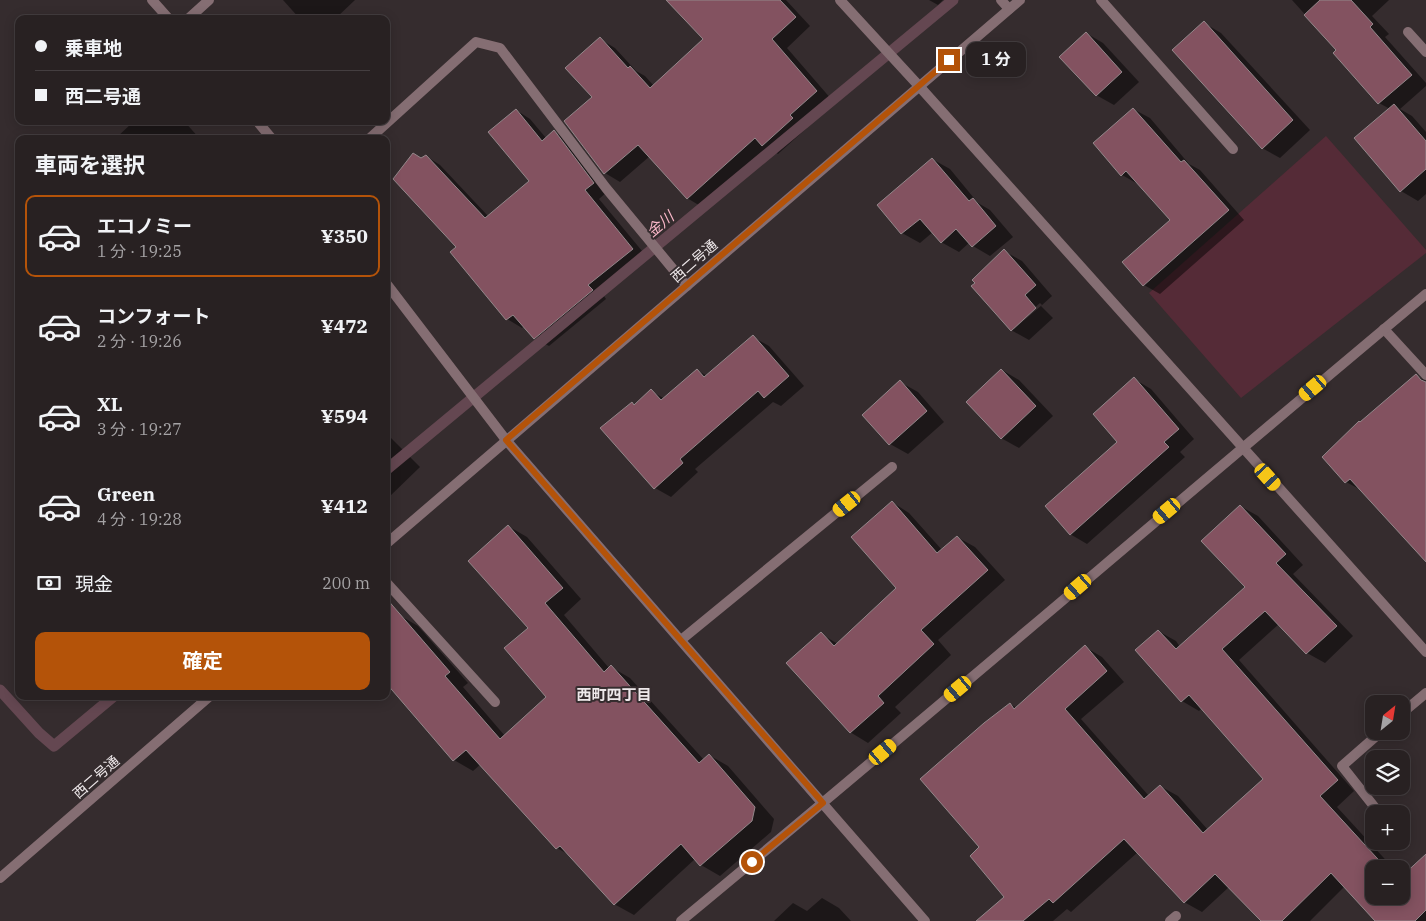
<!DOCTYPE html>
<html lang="ja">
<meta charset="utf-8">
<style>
body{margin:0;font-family:"IBM Plex Serif","Noto Sans JP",serif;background:#30292a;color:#f1f3f6;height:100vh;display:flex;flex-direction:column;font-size:19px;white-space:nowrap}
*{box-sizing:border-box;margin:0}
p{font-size:16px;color:#a5a3a5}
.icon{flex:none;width:28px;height:28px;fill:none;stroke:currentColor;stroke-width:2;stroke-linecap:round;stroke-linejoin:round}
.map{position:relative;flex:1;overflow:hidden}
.drawer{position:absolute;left:15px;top:135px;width:375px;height:565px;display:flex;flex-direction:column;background:#282122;border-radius:10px;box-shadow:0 2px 12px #0003,0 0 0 1px #443e40}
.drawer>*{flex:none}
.top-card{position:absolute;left:15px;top:15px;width:375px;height:110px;border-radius:10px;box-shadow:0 2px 12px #0003,0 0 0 1px #443e40;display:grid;align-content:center;height:110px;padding:0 20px;background:#282122}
.needle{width:32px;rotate:30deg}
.fabs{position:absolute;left:1365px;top:695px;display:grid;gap:10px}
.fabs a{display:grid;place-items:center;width:45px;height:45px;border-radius:10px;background:#282122;box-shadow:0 2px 12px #0003,0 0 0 1px #443e40;font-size:25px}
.end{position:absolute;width:22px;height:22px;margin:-11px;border:6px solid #b45309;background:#fff;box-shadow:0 0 0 2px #fff}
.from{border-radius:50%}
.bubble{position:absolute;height:35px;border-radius:10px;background:#282122;box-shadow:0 2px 12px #0003,0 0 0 1px #443e40;font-size:16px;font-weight:700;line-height:35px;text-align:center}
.car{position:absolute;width:15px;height:30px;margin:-15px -8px;border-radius:6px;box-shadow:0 0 4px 1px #0007;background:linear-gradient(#f5c518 24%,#345 0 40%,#f5c518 0 76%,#345 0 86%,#f5c518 0)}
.top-card b{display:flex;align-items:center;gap:18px;height:48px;font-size:19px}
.top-card b+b{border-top:1px solid #443e40}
.top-card i{width:12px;height:12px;background:#f1f3f6}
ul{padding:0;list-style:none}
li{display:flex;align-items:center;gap:15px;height:82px;margin:0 10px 8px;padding:0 10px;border:2px solid transparent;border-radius:10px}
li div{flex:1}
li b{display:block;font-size:19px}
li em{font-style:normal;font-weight:700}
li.selected{border-color:#b45309}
li>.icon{width:45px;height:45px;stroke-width:1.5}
h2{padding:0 20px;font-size:22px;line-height:60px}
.pay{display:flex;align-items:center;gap:12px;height:55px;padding:0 20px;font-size:19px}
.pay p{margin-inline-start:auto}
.button{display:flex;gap:10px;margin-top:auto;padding:10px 20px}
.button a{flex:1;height:58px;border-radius:10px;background:#b45309;color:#fff;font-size:20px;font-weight:700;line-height:58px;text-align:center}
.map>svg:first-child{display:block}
</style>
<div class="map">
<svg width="1426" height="921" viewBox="0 0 1426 921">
<rect width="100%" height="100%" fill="#352c2e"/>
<path fill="#552b37" d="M1326 136 1426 250V253L1241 398 1149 293Z"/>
<g fill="#0007" fill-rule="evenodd">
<path d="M283 0H355L335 19H300Z"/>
<path d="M668 0H786L810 26 787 48 832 100 804 124 807 128 778 154 769 148 702 207 687 198 650 156 620 182 605 173 593 97 600 39 615 48 636 71 645 76 654 86 705 39Z"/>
<path d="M929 0H943L938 5Z"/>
<path d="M1292 0H1389L1372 16 1389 34 1385 37 1426 83V86L1400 109 1412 116 1426 132V194L1418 201 1401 191 1390 109 1379 103 1335 53 1337 50Z"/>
<path d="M1204 23 1221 33 1310 130 1280 158 1262 148Z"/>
<path d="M1086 33 1103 43 1139 82 1114 105 1096 95Z"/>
<path d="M386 90 391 96 386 100Z"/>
<path d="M1133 109 1150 118 1189 164 1200 170 1244 220 1160 294 1144 285 1124 262 1172 220 1138 184 1122 175Z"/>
<path d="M516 110 530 119 546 138 554 132 568 140 607 192 599 199 647 257 602 293 606 299 549 346 534 338 524 326 522 328 507 319 452 252 458 247 422 159 426 156 440 165 488 216 531 181Z"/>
<path d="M134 121H184L200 139H115Z"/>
<path d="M932 159 950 169 978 203 990 210 1013 237 990 256 973 246 970 242 959 252 941 242 933 232 920 243 902 233 879 205Z"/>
<path d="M1004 251 1022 261 1052 296 1041 306 1053 318 1029 340 1011 330ZM1040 303 1042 305 1014 329V326Z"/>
<path d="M753 337 769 346 804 386 781 406 773 402 695 469 698 472 671 497 655 488 635 406 651 391 665 399 697 370 707 376Z"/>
<path d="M1002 370 1019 380 1053 416 1019 448 1001 438Z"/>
<path d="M1416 376 1426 381V559L1363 491 1346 482Z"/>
<path d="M1134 379 1151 389 1194 439 1180 452 1185 457 1087 544 1070 534 1119 442Z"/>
<path d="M900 382 918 392 944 422 908 454 890 444 864 415Z"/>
<path d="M386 433 420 467 387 499H386Z"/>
<path d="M892 502 909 513 942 550 957 537 975 547 1005 580 938 640 951 655 895 707 901 713 868 743 850 732 821 634 838 644 898 588Z"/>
<path d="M1240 506 1258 516 1303 565 1293 574 1353 636 1325 663 1307 653 1279 624 1239 660 1354 791 1337 807 1394 869H1374V896H1401V876L1402 878 1426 860V921H1377L1345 886 1310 921H1263L1229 887 1202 912 1184 902 1138 852 1071 912 1067 909 1053 921H1003L1006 897 981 847 1010 704 1017 708 1085 647 1102 657 1124 682 1081 719 1149 796 1160 786 1178 796 1208 830 1264 779 1202 708 1199 711 1182 701 1158 631 1176 641 1180 647 1247 587Z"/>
<path d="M508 526 527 537 581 599 564 615 609 668 611 667 630 678 704 760 709 755 728 766 774 819 771 832 720 876 701 865 695 859 634 915 614 904 571 856 557 848 481 764 473 771 454 760 399 615 418 626 468 683 463 687 505 736 548 697 530 629Z"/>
<path d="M822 898 839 908 851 921H774L793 903 807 911Z"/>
</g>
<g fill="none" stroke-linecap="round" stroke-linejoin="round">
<g stroke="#644751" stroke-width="11">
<path d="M386 470 953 0"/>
<path d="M0 690 39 733 54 746 114 696"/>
</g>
</g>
<g fill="#835260" stroke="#93878a">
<path d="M666 0H780L796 17 772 39 817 91 790 115 793 118 762 146 755 138 687 199 638 145 604 174 564 121 592 97 565 68 600 37 628 68 630 66 650 88 703 39Z"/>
<path d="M1320 0H1351L1373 24 1370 27 1412 75 1378 104 1333 53 1336 50 1304 15Z"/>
<path d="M1204 21 1293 120 1262 149 1172 50Z"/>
<path d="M1086 32 1122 72 1096 96 1059 57Z"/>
<path d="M1394 104 1426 141V169L1400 192 1354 138Z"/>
<path d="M1133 108 1181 162 1184 160 1229 210 1143 286 1122 262 1170 220 1126 171 1121 176 1093 143Z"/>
<path d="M516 109 542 141 554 130 594 183 585 190 633 249 588 285 593 290 534 339 513 315 506 320 450 252 456 247 393 179 413 153 421 158 426 155 485 218 529 181 488 132Z"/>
<path d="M932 158 969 201 973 198 996 226 972 247 956 229 941 243 920 219 901 234 877 205Z"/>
<path d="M1004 249 1036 285 1025 295 1036 308 1011 331 971 286 975 283 972 280Z"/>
<path d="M753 335 789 376 764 398 758 391 680 459 683 463 654 489 600 428 632 402 634 405 651 389 661 400 697 369 704 377Z"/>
<path d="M1001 369 1036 406 1001 439 966 402Z"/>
<path d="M1416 374 1421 380 1426 382V562L1350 479 1345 483 1322 457 1359 421 1360 422Z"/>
<path d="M1134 377 1179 429 1164 442 1169 447 1070 535 1045 506 1117 442 1093 414Z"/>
<path d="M900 380 927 411 889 445 862 415Z"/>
<path d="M892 501 937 553 957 536 988 570 921 630 934 644 878 696 884 703 850 733 786 663 821 632 834 646 896 588 851 537Z"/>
<path d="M1240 505 1286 554 1276 563 1337 626 1306 654 1265 611 1222 649 1338 780 1320 796 1387 869H1374V896H1401V877L1426 854V910L1415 921H1375L1331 873 1282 921H1261L1215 874 1184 903 1124 839 1053 903 1049 899 1023 921H976L1004 897 970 856 979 847 920 779 984 723 1010 703 1014 709 1085 645 1107 671 1065 709 1144 799 1160 785 1203 833 1263 779 1189 695 1181 702 1135 650 1158 630 1176 649 1245 587 1201 541Z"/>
<path d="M508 525 563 588 545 603 604 672 611 665 699 763 709 754 755 807 752 821 700 866 681 844 614 905 560 846 556 849 466 750 453 761 386 683V598L450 672 445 676 500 739 546 697 504 648 528 628 468 561Z"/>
</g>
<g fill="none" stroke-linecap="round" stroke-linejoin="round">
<g stroke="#856e73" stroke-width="10">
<path d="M1001 0 1009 9"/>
<path d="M1101 0 1233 149"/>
<path d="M1408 32 1426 52"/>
<path d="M369 139 476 42 500 48 606 188 687 286"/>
<path d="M1384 329 1426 375"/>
<path d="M386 582 495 702"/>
<path d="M681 640 892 467"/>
<path d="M1401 714 1426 693"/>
<path d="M1380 814 1342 766 1382 731"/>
<path d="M1401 839 1405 843"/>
<path d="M1170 921 1176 916"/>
</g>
<g stroke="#856e73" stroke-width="10">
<path d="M840 0 919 86 1426 652"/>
<path d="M188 19 209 0"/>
<path d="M681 921C931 714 1177 502 1426 294"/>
</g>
<g stroke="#856e73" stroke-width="10">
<path d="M152 0 169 19"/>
<path d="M257 121 272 139"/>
<path d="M386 283 506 440 925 921"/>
<path d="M386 544 1020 0"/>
<path d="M0 878 210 696"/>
</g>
</g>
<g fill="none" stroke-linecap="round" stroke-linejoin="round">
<path stroke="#b45309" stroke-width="6" d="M752 862 823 803 506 440 949 60"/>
</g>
<g text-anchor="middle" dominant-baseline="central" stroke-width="4" stroke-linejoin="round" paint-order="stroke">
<g font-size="14" fill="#eee8ea" stroke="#352c2e">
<text transform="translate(694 261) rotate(-41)">西二号通</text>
<text transform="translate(96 777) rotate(-41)">西二号通</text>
</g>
<g font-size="15" font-style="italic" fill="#fab8c9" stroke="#352c2e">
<text transform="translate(660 224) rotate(-40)">金川</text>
</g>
<g font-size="15" font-weight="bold" fill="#eee8ea" stroke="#352c2e">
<text x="614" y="694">西町四丁目</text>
</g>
</g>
</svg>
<div class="fabs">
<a><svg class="needle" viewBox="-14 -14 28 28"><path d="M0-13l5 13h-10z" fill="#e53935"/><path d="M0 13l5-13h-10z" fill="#a5a3a5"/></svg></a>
<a><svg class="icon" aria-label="layers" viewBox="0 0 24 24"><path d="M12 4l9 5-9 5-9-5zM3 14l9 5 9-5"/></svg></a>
<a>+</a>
<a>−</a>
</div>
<i class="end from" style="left:752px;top:862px"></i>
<i class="end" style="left:949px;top:60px"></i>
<div class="bubble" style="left:966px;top:42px;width:60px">1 分</div>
<i class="car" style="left:1313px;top:388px;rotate:230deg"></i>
<i class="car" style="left:1268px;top:477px;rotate:138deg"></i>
<i class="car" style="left:847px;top:504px;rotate:231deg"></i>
<i class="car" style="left:1167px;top:511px;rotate:230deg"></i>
<i class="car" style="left:1078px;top:587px;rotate:229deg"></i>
<i class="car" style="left:958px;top:689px;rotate:230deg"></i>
<i class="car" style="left:883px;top:752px;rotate:50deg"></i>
<div class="top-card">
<b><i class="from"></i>乗車地</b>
<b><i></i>西二号通</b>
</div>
<section class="drawer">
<h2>車両を選択</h2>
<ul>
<li class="selected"><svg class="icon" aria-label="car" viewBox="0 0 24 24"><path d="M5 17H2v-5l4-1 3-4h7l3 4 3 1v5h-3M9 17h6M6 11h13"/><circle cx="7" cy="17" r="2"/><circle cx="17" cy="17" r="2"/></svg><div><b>エコノミー</b><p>1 分 · 19:25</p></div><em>¥350</em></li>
<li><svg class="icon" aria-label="car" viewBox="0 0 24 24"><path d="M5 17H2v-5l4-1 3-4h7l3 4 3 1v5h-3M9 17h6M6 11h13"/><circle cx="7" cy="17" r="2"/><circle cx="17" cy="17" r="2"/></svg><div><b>コンフォート</b><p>2 分 · 19:26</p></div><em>¥472</em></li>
<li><svg class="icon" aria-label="car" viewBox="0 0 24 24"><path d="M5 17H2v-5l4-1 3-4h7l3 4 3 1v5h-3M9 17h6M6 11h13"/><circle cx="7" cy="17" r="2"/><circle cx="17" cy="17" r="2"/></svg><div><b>XL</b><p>3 分 · 19:27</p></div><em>¥594</em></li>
<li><svg class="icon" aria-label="car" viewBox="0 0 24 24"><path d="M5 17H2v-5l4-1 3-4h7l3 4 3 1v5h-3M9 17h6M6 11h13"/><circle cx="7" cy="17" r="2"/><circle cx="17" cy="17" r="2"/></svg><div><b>Green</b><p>4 分 · 19:28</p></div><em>¥412</em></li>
</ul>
<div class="pay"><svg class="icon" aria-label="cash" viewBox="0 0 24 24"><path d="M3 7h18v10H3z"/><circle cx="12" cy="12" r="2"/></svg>現金<p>200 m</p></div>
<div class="button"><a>確定</a></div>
</section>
</div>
